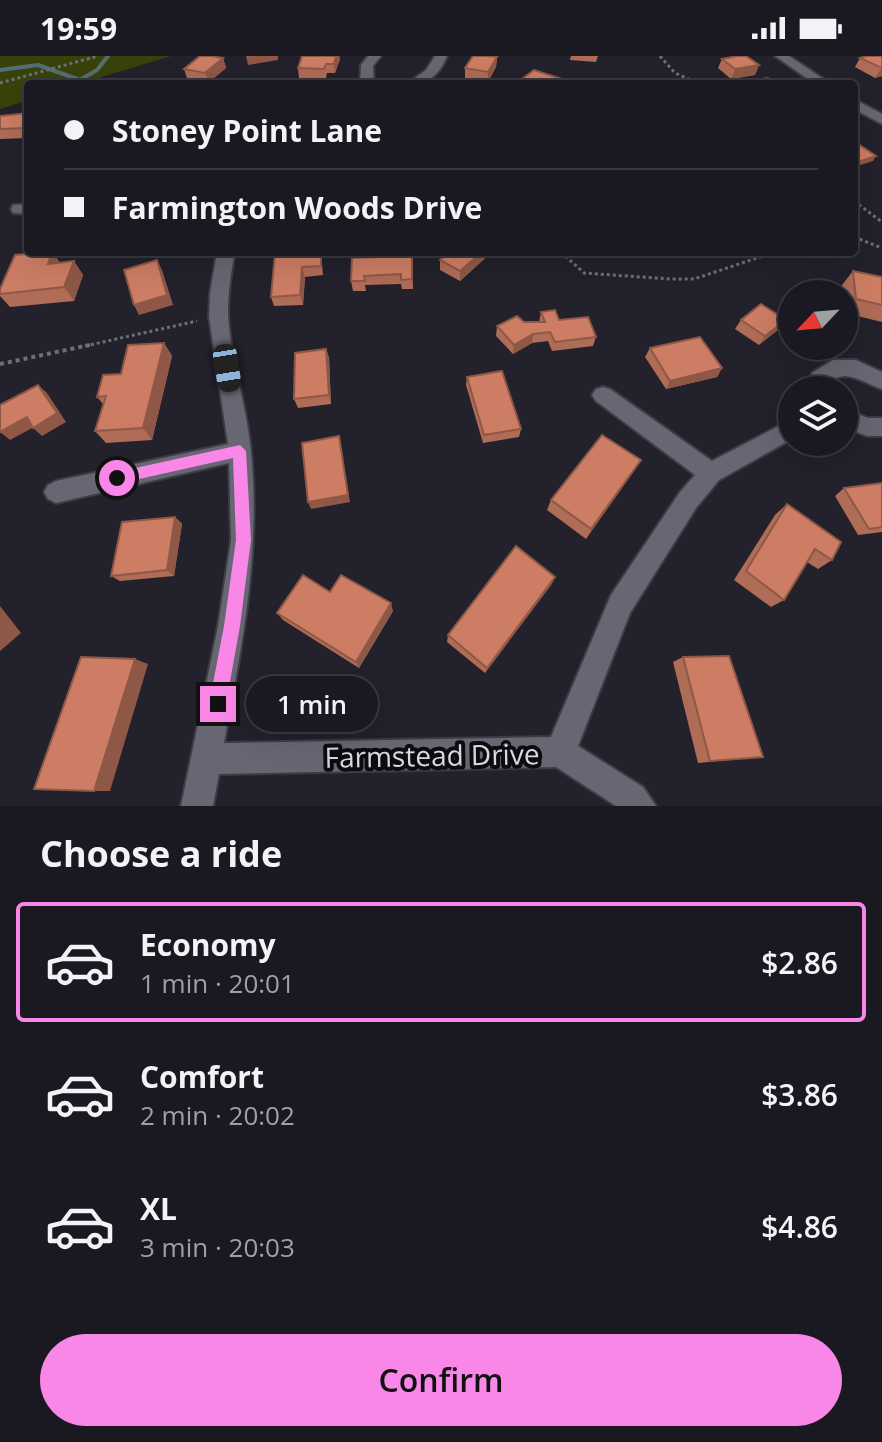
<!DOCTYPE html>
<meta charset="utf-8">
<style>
body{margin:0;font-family:"Open Sans",sans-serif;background:#27262e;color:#f1f3f6;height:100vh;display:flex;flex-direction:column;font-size:30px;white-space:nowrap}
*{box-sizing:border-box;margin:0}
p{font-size:26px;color:#9fa0a5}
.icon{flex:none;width:44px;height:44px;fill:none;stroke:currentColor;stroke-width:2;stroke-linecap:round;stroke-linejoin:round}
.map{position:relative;height:750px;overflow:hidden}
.side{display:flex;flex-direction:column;background:#1a1921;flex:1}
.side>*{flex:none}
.guide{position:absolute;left:24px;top:24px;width:834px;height:176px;border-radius:8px;box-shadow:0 8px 32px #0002,0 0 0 2px #38383f;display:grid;align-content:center;height:176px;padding:0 40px;background:#1a1921}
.needle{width:52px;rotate:244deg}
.tools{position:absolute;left:778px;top:224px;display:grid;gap:16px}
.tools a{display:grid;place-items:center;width:80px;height:80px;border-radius:50%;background:#1a1921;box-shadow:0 8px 32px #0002,0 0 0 2px #38383f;font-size:40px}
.end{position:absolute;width:36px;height:36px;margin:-18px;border:10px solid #f987e8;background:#111;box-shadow:0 0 0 4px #111}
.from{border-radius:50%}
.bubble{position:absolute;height:56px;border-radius:28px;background:#1a1921;box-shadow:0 8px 32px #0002,0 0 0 2px #38383f;font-size:26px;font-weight:600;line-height:56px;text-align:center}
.car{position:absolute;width:24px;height:48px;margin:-24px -12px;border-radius:10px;box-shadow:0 0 6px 2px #0007;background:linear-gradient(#222 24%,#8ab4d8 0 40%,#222 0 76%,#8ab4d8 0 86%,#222 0)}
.guide b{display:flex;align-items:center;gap:28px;height:76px;font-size:30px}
.guide b+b{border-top:2px solid #38383f}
.guide i{width:20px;height:20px;background:#f1f3f6}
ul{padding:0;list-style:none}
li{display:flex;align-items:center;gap:24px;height:120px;margin:0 16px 12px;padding:0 24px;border:4px solid transparent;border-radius:8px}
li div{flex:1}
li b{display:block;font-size:30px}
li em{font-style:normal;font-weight:600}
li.on{border-color:#f987e8}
li>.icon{width:72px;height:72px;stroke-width:1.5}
h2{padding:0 40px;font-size:36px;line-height:96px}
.primary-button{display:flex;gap:16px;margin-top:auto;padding:16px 40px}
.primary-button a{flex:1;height:92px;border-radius:48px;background:#f987e8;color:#111;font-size:32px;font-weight:600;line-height:92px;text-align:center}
.status{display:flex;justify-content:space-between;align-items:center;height:56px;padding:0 40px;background:#1a1921;direction:ltr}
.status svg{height:22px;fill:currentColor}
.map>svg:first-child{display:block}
</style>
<div class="status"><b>19:59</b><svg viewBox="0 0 49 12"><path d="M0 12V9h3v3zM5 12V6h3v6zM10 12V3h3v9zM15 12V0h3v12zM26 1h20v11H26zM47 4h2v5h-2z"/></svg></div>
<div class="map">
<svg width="882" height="750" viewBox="0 0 882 750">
<rect width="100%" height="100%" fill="#22212c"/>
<path fill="#38430a" d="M0 0H171L79 28H28V44L0 53Z"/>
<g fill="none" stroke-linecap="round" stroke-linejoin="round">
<path stroke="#556e74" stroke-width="4" d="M0 14 38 9 80 24 97 14 108 0"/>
<defs>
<g id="minor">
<path d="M368 0H381L373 10 374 28H360L361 9Z"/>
<path d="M435 0H447C439 20 428 28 407 28L426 14Z"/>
<path d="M775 0H789L831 28H815Z"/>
<path d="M854 43 882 58V68L854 53Z"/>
<path d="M28 148V158L13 157 11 153 13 149Z"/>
<path d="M217 196H235C231 216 228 236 228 257 230 303 247 349 251 396 261 495 242 590 224 687L551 681 611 539 680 436 695 419 596 345 592 339 596 333 603 331 610 333 712 405 792 363V383L719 424 696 452 630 557 578 690 643 731 656 750H616L556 711 219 718 213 750H181L218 570 231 484 229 407 56 447 48 443 44 436 48 429 56 425 228 388 209 261 210 237Z"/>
<path d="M833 304H856L882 316V333C863 327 848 312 829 326V334H809L812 317Z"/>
<path d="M844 353 868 362H882V380H867L844 371Z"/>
</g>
</defs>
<use href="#minor" stroke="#3c3c45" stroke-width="4"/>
<g stroke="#6f6f78" stroke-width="3" stroke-dasharray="3 3" stroke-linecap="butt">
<path d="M660 0 675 17 700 28"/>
<path d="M0 27 98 0"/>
<path d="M854 145 882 166"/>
<path d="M854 181 882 192"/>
<path d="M561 196 584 217 670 223H694L760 201 786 196"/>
<path d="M85 290 197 265"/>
</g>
<path stroke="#6f6f78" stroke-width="4" stroke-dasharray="4 4" stroke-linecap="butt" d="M0 308 94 288"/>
<use href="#minor" fill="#676673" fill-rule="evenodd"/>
</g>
<g fill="#af6c56">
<path d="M302 0H339L340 3 335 17H327L326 22H299L298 12Z"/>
<path d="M571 0H598L596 6 570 4Z"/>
<path d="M882 0V20L875 22 855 11 860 2Z"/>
<path d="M497 1 496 11 488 26 465 22V12Z"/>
<path d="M223 2 226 12 209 26 187 22 184 13Z"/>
<path d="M722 3 759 9 755 19 731 23 718 12Z"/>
<path d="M522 23 577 28H521Z"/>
<path d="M28 57V82L0 83V60Z"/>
<path d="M45 196H52L60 207 74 205 83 219 74 245 10 251 0 240V233Z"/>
<path d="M321 196 323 219 305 221 303 249 274 250 271 241 275 197Z"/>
<path d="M449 196H492L460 225 440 214V204Z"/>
<path d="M412 200 413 233H402L401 228 365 229 366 235H353L351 225Z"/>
<path d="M853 215 882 221V266L845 257 842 229Z"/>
<path d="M541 256 596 281 593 290 552 295 548 285 532 287 513 298 496 280 497 270 524 266H539Z"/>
<path d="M741 264 779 273 759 289 735 273Z"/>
<path d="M164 287 172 300 152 384 106 387 95 375 103 348 97 341 121 318Z"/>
<path d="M650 292 722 312 717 321 666 333 645 301Z"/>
<path d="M326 293 329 302 331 348 298 352 294 343Z"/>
<path d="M467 321 521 373 519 381 483 387 466 329Z"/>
<path d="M641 404 586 483 547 454 551 444Z"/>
<path d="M882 427V476L858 479 835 440 844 432Z"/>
<path d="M787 448 832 504 818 513 807 506 784 544 771 551 734 524 775 459Z"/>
<path d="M175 461 182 468 174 520 120 525 111 520Z"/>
<path d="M555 521 551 529 485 617 447 586 448 579Z"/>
<path d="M330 536 393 555 359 612 283 564 277 557Z"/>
<path d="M683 601 763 701 698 707 673 606Z"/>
</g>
<g fill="#8f5846">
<path d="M246 0H278V4L248 9Z"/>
<path d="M336 0H339L340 3 335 17 334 8Z"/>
<path d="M497 1 496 11 488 26V16Z"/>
<path d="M223 2 226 12 209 26 205 17Z"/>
<path d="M759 9 755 19 731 23 735 13Z"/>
<path d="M882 12V20L875 22 881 13Z"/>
<path d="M876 100 873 105 854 111 855 107Z"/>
<path d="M52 196 62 209 48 208Z"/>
<path d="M482 196H492L460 225V215Z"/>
<path d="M157 204 162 214 173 249 139 259 134 249Z"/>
<path d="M74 205 83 219 74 245 64 231Z"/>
<path d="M302 211 305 221 303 249 300 239Z"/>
<path d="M786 264 779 273 759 289 765 280Z"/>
<path d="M533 278 532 287 513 298 514 289Z"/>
<path d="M164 287 172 300 152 384 143 372Z"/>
<path d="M326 293 329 302 331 348 329 339Z"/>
<path d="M722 312 717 321 666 333 670 325Z"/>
<path d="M38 329 47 337 66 366 42 380 33 372Z"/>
<path d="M27 361 36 370 10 384 0 376Z"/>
<path d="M339 380 350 446 311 453 308 446Z"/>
<path d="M641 404 634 415 586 483 591 473Z"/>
<path d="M175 461 182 468 174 520 167 514Z"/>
<path d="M555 521 551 529 485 617 487 612Z"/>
<path d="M391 547 393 555 359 612 356 606Z"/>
<path d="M0 550 21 577 0 595Z"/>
<path d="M135 603 148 608 110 735H94Z"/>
</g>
<g fill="#cc7d64" stroke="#8f5846" stroke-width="2">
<path d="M200 0H211L223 2 205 17 184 13Z"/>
<path d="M302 0H336L334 8H326L324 13 298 12Z"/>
<path d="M473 0H488L497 1 488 16 465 12Z"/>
<path d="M738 0H746L759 9 735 13 722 3Z"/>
<path d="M867 0H882V12L860 2Z"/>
<path d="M534 14 577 28H536L522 23Z"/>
<path d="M768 22 777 28H753L750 25Z"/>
<path d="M28 57V72L0 73V60Z"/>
<path d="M854 86H855L876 100 855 107 854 106Z"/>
<path d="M45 196H52L48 208 74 205 64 231 0 238V233L15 199Z"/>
<path d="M321 196V210L302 211 300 239 271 241 275 197Z"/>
<path d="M449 196H482L460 215 440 204Z"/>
<path d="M412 200V223L401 224V218L364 220 365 225H351L352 202Z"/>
<path d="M157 204 167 239 134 249 124 214Z"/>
<path d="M853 215 882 221V249L856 243Z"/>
<path d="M761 248 786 264 765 280 741 264Z"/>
<path d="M555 254 559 264 588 261 596 281 555 286 550 276 533 278 514 289 497 270 517 260 524 266H545L541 256Z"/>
<path d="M700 281 722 312 670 325 650 292Z"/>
<path d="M164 287 143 372 95 375 106 340 97 341 103 319 121 318 128 289Z"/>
<path d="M326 293 329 339 294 343 295 297Z"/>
<path d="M502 315 521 373 484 379 467 321Z"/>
<path d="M38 329 57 357 33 372 27 361 0 376V349Z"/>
<path d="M602 379 641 404 591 473 551 444Z"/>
<path d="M339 380 348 439 308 446 302 387Z"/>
<path d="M882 427V471L869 473 844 432Z"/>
<path d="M787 448 841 486 832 504 815 493 784 544 746 515Z"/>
<path d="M175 461 167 514 111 520 122 466Z"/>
<path d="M516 490 555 521 487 612 448 579Z"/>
<path d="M303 519 330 536 341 519 391 547 356 606 277 557Z"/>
<path d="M729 600 763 701 710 705 683 601Z"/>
<path d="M81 601 135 603 94 735 34 733Z"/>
</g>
<path fill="#f987e8" d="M240 389 246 395 251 484 240 570 226 648 224 654 218 656 212 654 209 648 224 570 236 484 233 402 117 428 110 422 117 416Z"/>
<g text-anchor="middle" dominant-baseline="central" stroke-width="8" stroke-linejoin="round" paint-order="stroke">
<g font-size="28" fill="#d8d8df" stroke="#0c0b10">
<text transform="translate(432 699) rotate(-1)">Farmstead Drive</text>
</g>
</g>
</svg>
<div class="tools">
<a><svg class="needle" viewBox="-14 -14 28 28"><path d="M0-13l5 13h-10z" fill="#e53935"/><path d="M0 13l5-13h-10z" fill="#9fa0a5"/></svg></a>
<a><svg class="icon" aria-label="layers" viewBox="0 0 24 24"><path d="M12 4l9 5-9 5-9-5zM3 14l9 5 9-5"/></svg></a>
</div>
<i class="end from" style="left:117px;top:422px"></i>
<i class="end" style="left:218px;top:648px"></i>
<div class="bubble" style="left:246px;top:620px;width:132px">1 min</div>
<i class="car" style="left:227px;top:312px;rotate:171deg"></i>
<div class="guide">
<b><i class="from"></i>Stoney Point Lane</b>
<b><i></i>Farmington Woods Drive</b>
</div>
</div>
<section class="side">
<h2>Choose a ride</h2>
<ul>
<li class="on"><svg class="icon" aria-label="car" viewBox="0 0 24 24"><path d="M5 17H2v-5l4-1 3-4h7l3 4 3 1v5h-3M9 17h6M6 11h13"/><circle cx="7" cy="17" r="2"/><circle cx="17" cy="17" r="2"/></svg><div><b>Economy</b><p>1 min · 20:01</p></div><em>$2.86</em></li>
<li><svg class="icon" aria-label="car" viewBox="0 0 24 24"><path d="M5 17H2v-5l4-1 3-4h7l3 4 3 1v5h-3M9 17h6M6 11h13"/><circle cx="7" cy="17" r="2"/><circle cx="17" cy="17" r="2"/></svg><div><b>Comfort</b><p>2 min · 20:02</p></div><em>$3.86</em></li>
<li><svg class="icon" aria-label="car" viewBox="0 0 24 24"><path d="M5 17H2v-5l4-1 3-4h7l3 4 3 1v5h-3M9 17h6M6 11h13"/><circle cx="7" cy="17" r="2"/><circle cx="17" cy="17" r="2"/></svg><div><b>XL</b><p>3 min · 20:03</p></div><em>$4.86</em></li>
</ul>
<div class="primary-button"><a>Confirm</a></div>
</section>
